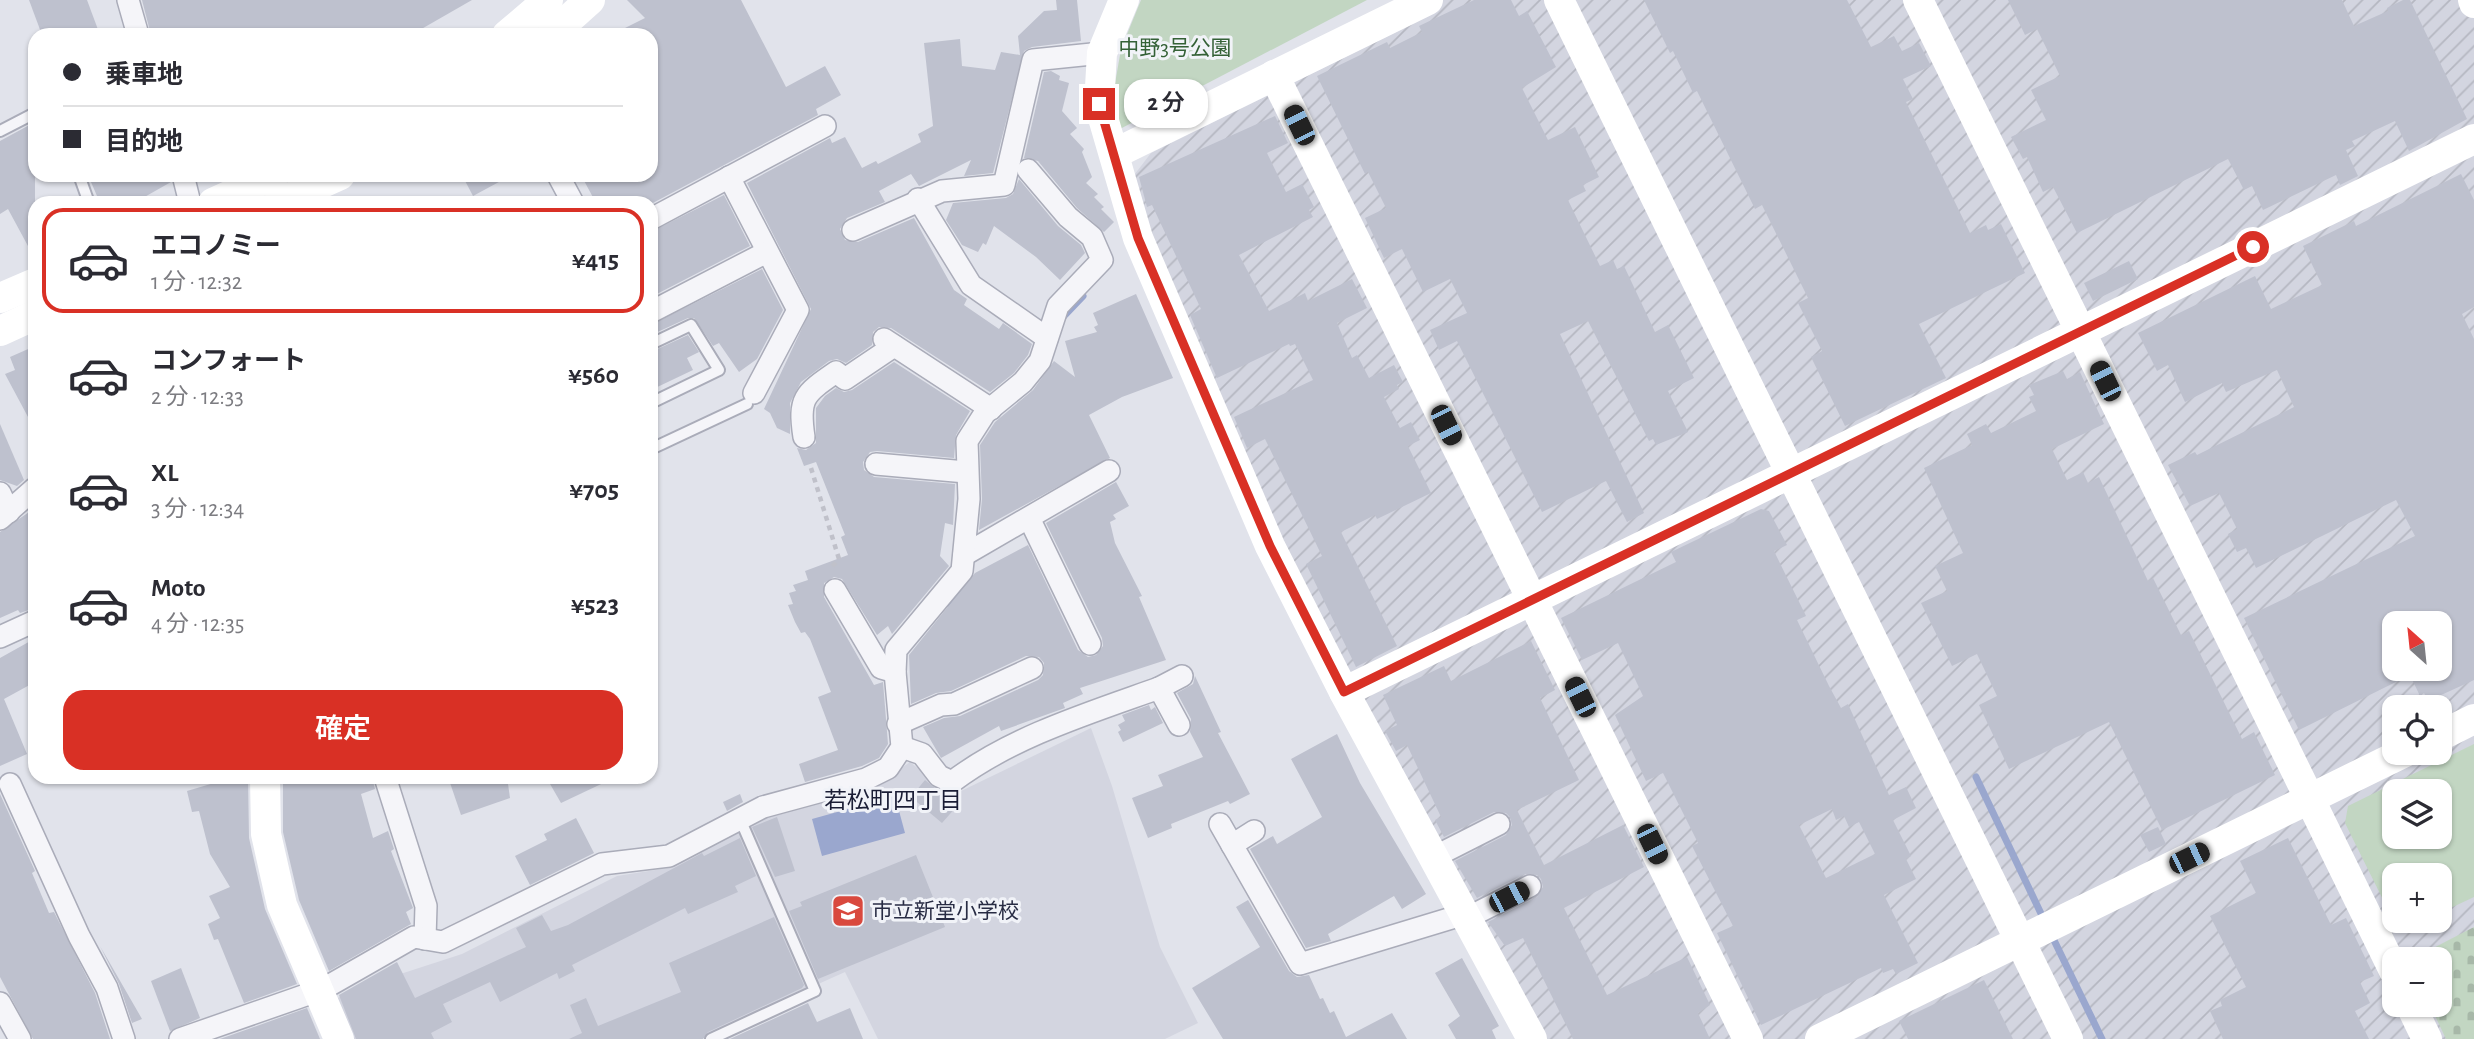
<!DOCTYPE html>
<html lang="ja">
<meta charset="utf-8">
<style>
body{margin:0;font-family:"Alegreya Sans","Noto Sans JP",sans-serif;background:#f7f7f7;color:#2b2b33;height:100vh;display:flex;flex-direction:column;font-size:26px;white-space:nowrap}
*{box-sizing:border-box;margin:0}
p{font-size:23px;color:#7c7c81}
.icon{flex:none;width:38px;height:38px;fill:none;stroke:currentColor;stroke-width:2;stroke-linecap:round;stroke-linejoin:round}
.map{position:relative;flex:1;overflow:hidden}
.drawer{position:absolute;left:28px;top:196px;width:630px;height:588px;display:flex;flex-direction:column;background:#fff;border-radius:21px;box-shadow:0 2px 5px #0004}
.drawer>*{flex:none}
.top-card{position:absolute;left:28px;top:28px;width:630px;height:154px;border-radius:21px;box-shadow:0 2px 5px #0004;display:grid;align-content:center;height:154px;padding:0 35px;background:#fff}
.needle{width:46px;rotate:333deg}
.buttons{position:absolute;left:2382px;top:611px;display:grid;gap:14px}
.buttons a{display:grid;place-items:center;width:70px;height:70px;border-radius:14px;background:#fff;box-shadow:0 2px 5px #0004;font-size:35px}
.end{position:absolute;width:32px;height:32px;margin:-16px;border:9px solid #d93025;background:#fff;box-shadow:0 0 0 4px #fff}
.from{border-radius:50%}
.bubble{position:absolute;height:49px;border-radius:21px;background:#fff;box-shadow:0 2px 5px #0004;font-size:23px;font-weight:600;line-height:49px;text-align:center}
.car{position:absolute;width:21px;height:42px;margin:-21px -10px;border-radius:9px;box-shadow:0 0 5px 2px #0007;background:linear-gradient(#222 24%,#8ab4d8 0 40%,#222 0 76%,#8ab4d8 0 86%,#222 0)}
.top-card b{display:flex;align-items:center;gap:24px;height:66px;font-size:26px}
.top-card b+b{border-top:2px solid #e1e1e2}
.top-card i{width:18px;height:18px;background:#2b2b33}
ul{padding:12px 0 0;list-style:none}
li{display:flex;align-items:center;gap:21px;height:105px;margin:0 14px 10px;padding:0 21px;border:4px solid transparent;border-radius:21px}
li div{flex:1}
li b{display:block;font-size:26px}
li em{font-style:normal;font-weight:600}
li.current{border-color:#d93025}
li>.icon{width:63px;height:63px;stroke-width:1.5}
.action{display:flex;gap:14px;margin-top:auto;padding:14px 35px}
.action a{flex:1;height:80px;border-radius:21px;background:#d93025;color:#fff;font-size:28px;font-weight:600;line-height:80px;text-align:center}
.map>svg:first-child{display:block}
</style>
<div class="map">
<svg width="2474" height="1039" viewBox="0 0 2474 1039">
<defs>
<pattern id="industrial-furrows" width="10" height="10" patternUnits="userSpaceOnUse" patternTransform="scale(1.75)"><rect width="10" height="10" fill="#d3d5e0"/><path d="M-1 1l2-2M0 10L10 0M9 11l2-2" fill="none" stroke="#b5b7c1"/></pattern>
<pattern id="cemetery-stones" width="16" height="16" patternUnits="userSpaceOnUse" patternTransform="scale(1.75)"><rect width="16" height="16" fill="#c2d6c2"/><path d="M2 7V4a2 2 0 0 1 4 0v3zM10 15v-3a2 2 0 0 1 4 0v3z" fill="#a7b8a8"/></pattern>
</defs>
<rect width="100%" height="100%" fill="#e1e3eb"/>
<path fill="#d3d5e0" d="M1091 728 1112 786 1160 947 1198 1023 1165 1039H878L845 972 707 1034 702 1039H349L332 1003 345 992 462 954 617 876 668 868 762 817 875 787 910 762 936 783 959 792Z"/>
<path fill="url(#industrial-furrows)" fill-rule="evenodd" d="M1406 0H2474V1039H1538L1273 538 1128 183 1151 153 1416 22ZM2394 623H2440V668H2394ZM2394 707H2440V752H2394ZM2394 791H2440V836H2394ZM2394 875H2440V920H2394ZM2394 959H2440V1004H2394Z"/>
<path fill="url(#cemetery-stones)" d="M2474 927V1039H2446L2430 1005 2440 1004V959H2412Z"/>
<g fill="#c2d6c2" fill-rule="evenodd">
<path d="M1141 0H1367L1120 129 1112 101 1121 49Z"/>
<path d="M2474 744V897L2440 913V875H2394V920L2424 921 2399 932 2345 823 2348 806ZM2394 791H2440V836H2394Z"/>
</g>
<path fill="#9aa7ce" d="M895 796 905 833 822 856 812 819Z"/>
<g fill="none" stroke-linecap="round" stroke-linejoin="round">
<g stroke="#9aa7ce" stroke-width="7">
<path d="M1062 318 1083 296"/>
<path d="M948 603 966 584 968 574"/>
<path d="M1976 777 2045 922"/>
<path d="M2050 932 2102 1039"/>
</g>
</g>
<g fill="#bec1ce" fill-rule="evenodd">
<path d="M29 0H87L100 35H42Z"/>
<path d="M142 0H472L411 35H151Z"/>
<path d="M627 0H741L786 87 825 66 841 95 816 109 818 115 651 204 596 203 581 175H651V35H611L645 18Z"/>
<path d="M1056 0H1077L1081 41 1032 47 1024 51 993 173 964 176 971 160 919 186 911 174 879 191 885 202 847 218 840 229 845 240 858 242 914 218 954 290 967 299 964 305 999 329 1003 323 1032 344 1028 355 1014 373 990 392 891 328 879 327 873 332 872 345 846 363 837 359 829 361 801 382 790 403V434L777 428 770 413 764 409 811 309 747 183 830 138 832 143 845 137 862 168 876 161 878 164 921 142 918 134 933 126 924 43 960 39 962 66 995 70 1001 52 1020 55 1018 36 1044 11 1057 10Z"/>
<path d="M1474 0H1511L1519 16 1527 11 1556 67 1522 88 1548 140 1575 127 1599 177 1583 185 1586 191 1568 200 1600 266 1613 260 1617 269 1624 266 1655 332 1668 325 1694 378 1668 391 1688 432 1656 445 1653 439 1649 441 1588 321 1560 334 1644 513 1627 522 1606 481 1542 512 1457 341 1439 350 1430 330 1467 313 1450 279 1423 292 1402 249 1384 258 1365 218 1386 208 1368 172 1365 174 1317 76 1387 42 1390 48 1422 32 1419 26Z"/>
<path d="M1644 0H1847L1871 47 1894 36 1902 51 1919 43 1931 66 1903 79 1913 99 1906 102 1970 233 1986 225 1988 230 2001 224 2025 273 1919 324 1946 378 1845 426 1811 357 1822 351 1798 303 1808 298 1762 205 1755 209 1697 91 1693 93 1673 51 1670 53Z"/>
<path d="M2008 0H2342L2354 26 2388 11 2387 8 2403 0H2410L2467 119 2409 151 2395 121 2352 141 2355 146 2346 150 2358 176 2340 185 2336 175 2263 210 2252 186 2244 190 2228 159 2077 233 2053 187 2043 192 2027 157 2023 159 2011 137 2046 120 2031 90 2060 76 2037 29 2025 35Z"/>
<path d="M1051 71 1060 76 1059 80 1069 83 1062 111 1077 128 1070 134 1084 149 1082 152 1092 177 1086 183 1098 194 1094 197 1104 207 1101 209 1114 222 1104 232 1077 208 1038 161 1024 158 1044 72Z"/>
<path d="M1275 116 1288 143 1267 153 1286 192 1302 184 1314 207 1309 210 1313 217 1239 255 1269 311 1305 293 1308 301 1352 279 1367 308 1337 323 1352 358 1357 355 1369 378 1394 365 1403 382 1397 385 1399 389 1384 397 1400 428 1411 422 1420 440 1408 446 1431 493 1377 519 1375 515 1341 532 1397 646 1356 667 1306 564 1322 556 1265 439 1247 448 1234 417 1313 380 1295 344 1290 346 1289 344 1217 378 1190 315 1201 309 1152 205 1147 207 1139 177Z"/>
<path d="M35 122V259L8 209 0 214V141Z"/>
<path d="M2461 174 2474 200V307L2462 314 2474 339V680L2428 701 2424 693 2420 696 2410 675 2299 730 2244 618 2415 536 2396 500 2256 568 2246 548 2237 552 2228 534 2237 529 2219 493 2190 506 2168 465 2195 452 2197 455 2294 407 2277 370 2226 392 2222 383 2185 402 2168 365 2157 371 2138 333 2255 276 2271 309 2322 285 2303 246 2354 221 2356 226ZM2394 623H2440V668H2394Z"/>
<path d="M88 175H170L171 182 141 199 140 196 124 203H100Z"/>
<path d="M462 175H512L473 196Z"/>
<path d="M1019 179 1058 226 1081 245 1085 253 1060 280 1036 257 994 226 986 245 983 243 978 252 962 245 946 220 953 203 1006 198 1013 194Z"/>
<path d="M724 195 750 246 651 297V232Z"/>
<path d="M2129 261 2138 279 2093 301 2084 283Z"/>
<path d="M762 269 783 310 757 359 739 372 719 343 713 346 694 318H688L651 335V325Z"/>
<path d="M1136 294 1173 378 1122 397 1089 415 1110 458 979 530 982 499 980 445 995 422 1033 390 1054 361 1075 377 1065 341 1097 332 1094 327 1098 325 1093 313Z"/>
<path d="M688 335 699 352 687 358 693 370 651 390V352Z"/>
<path d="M35 346V430L5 374 15 370 10 357Z"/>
<path d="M894 362 970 411 956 435 954 458 877 451 870 452 863 462 864 470 874 477 955 484 953 525 945 523 940 556 949 566 892 634 888 626 877 635 842 579 834 577 824 583V597L874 685 883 682 888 744 879 758 862 766 805 782 799 764 838 750 818 697 831 692 810 639 805 632 801 633 795 622 788 605 793 604 789 593 796 591 793 585 808 580 805 571 848 555 841 537 845 535 816 462 804 466 797 448 806 450 816 443V408L825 396 836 388 844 392 852 390Z"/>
<path d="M2063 371 2067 379 2080 372 2104 424 2052 449 2067 480 2083 472 2088 483 2099 477 2148 581 2153 578 2181 635 2189 631 2242 739 2254 732 2275 775 2162 830 2109 722 2009 769 1979 705 1997 696 1977 654 1952 666 1921 603 1947 591 1935 566 1963 553 1924 468 1972 445 1967 434 1986 424 1991 433 2036 411 2029 397 2034 395 2029 385Z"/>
<path d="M0 424 24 480 17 486 0 480Z"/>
<path d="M1116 482 1129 506 1113 515 1116 519 1110 522 1115 543 1142 596 1139 597 1166 660 1080 688 1083 694 1063 703 1065 708 1001 731 999 726 941 758 923 727 944 718 960 716 1038 680 1043 675 1044 663 1039 657 1026 656 951 691 936 693 911 704 909 655 975 573 1028 545 1078 650 1088 657 1096 655 1103 646 1102 638 1046 523Z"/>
<path d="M35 508V608L20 613 18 610 0 618V532Z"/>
<path d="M1761 509 1769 511 1787 545 1774 551 1806 616 1797 620 1829 686 1841 708 1848 704 1889 795 1906 787 1916 808 1893 820 1911 856 1906 859 1916 879 1884 895 1918 963 1896 974 1893 969 1883 973 1881 968 1761 1025 1717 933 1733 926 1692 846 1698 843 1663 773 1646 781 1615 715 1643 696 1618 643 1582 660 1561 618 1676 562 1671 552ZM1832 809 1836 820 1844 816 1849 827 1859 822 1875 854 1826 878 1799 825Z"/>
<path d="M35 635V682L4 699 27 754 0 766V658L34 639Z"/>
<path d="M1531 641 1555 690 1540 698 1579 780 1517 810 1544 865 1623 825 1644 867 1564 908 1607 995 1687 957 1710 1005 1698 1013 1710 1039H1573L1523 938 1505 946 1488 922 1537 897 1543 887 1541 879 1537 875 1525 874 1477 898 1455 861 1506 835 1512 825 1510 817 1506 813 1494 812 1444 837 1435 820 1441 817 1407 745 1396 751 1385 731 1397 725 1383 695 1444 666 1451 681Z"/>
<path d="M1195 676 1221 732 1218 733 1250 794 1230 804 1228 801 1171 824 1172 828 1148 838 1132 798 1163 786 1158 775 1203 757 1190 732 1191 719 1177 693 1193 684Z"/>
<path d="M1149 705 1151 710 1155 707 1163 723 1123 742 1118 732 1121 730 1118 725 1125 721 1122 715Z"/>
<path d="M1337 734 1360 783 1426 894 1402 909 1394 896 1328 934 1331 941 1306 948 1250 849 1273 836 1277 844 1322 817 1291 759Z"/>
<path d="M213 777H248L249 838 265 909 297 984 244 1003 218 939 214 940 208 924 220 918 209 896 230 887 210 854 199 811 192 812 187 791 214 783Z"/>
<path d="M283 777H372L375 789 361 794 373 838 388 831 394 849 391 851 413 908 406 912 411 924 329 971 299 900 283 832Z"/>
<path d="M448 777H507L510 798 461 815Z"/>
<path d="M546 777H616L561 803Z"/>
<path d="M925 780 957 806 942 823 911 797Z"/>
<path d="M0 794 35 871 32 873 49 913 54 912 95 993 110 1039H33L0 977Z"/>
<path d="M740 794 743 802 727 811 723 802Z"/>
<path d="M777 817 795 871 775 877 752 827Z"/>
<path d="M576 818 594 853 530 885 515 856 547 840 544 834Z"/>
<path d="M2158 827 2166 844 2149 852 2140 835Z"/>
<path d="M740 838 756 876 735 886 738 892 688 914 685 908 572 965 575 971 559 979 557 973 500 1002 490 982 443 1004 452 1022 431 1033 434 1039H356L339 995 397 962 415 998 526 947 516 928 542 915 551 931 568 925 702 853 704 856Z"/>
<path d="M2288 838 2331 925 2346 918 2374 976 2360 982 2370 1003 2355 1011 2369 1039H2223L2210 1011 2222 1006 2220 1000 2246 987 2210 916 2256 893 2240 861Z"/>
<path d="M916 855 945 927 818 979 789 911 802 906 800 902Z"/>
<path d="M1248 900 1289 971 1297 977 1309 975 1320 999 1323 998 1330 1013 1334 1011 1346 1037 1392 1013 1407 1039H1223L1192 988 1260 947 1236 907Z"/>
<path d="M774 917 804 985 802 988 708 1032 703 1039H569L582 1033 570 1005 586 998 598 1026 681 992 669 963Z"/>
<path d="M100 946 142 1019 132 1023 119 984Z"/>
<path d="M1462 958 1499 1026 1492 1030 1496 1039H1456L1448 1025 1460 1016 1435 973Z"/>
<path d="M181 968 200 1018 170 1031 151 981Z"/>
<path d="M1984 980 2013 1039H1908L1899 1021Z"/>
<path d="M808 1003 817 1022 850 1008 863 1039H730Z"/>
<path d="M307 1008 320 1039H220Z"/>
</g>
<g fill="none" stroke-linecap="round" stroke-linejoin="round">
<defs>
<g id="lane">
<path d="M0 131 35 113"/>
<path d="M79 175 89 203"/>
<path d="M651 344 691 325 719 370 651 403"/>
<path d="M651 449 747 404"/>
<path d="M711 1039 815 991 740 819"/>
</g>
<g id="street">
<path d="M128 0 138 35"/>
<path d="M183 175 190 203"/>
<path d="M558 175 573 203"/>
<path d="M729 177 798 310 754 393"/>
<path d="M918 199 971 285 1047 338"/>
<path d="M651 219 825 126"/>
<path d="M853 230 942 191 1004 185 1033 60 1102 53"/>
<path d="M651 312 767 252"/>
<path d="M884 339 991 409"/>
<path d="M804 437C798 398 804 394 836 372L845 379 894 346"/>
<path d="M876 464 966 472"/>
<path d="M0 493 9 512"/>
<path d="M1029 518 1090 644"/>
<path d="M0 519 35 488"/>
<path d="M964 555 1109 471"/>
<path d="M835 590 881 668 895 672"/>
<path d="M0 637 35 621"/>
<path d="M1159 688 1182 676"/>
<path d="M898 724 941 705 954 704 1032 668"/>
<path d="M902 747 922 754 939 776 952 782C1011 737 1089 713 1159 688L1179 725"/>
<path d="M385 777 426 906 425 939"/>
<path d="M10 784 79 936 107 988 124 1039"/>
<path d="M1220 824 1300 964 1465 914"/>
<path d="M1232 845 1254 831"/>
<path d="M1434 857 1499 824"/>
<path d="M1467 918 1530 886"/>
<path d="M0 1003 20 1039"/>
<path d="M180 1039 323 989 414 937 443 942 602 864 669 856 763 807 866 779 888 768 902 747 895 672 896 650 962 571 969 499 967 441 985 413 1023 382 1040 361 1058 306 1102 260 1092 237 1068 217 1028 170"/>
</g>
</defs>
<use href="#lane" stroke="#aaacb9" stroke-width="14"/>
<use href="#street" stroke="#aaacb9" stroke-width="24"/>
<path stroke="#c0c1ca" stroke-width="4.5" stroke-dasharray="5 5" stroke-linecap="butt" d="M811 468 839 559 829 570"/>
<use href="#lane" stroke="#f5f5f9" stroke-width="10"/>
<use href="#street" stroke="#f5f5f9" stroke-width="21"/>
<g stroke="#fff" stroke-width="30">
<path d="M1124 0 1102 53 1099 104 1138 238 1270 546 1344 692 1532 1039"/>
<path d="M1559 0 2068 1039"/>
<path d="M1918 0 2394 971"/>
<path d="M2473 0 2474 3"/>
<path d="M507 35 548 0"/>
<path d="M551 35 590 0"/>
<path d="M1274 75 1748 1039"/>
<path d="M1114 154 1428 0"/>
<path d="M213 203 274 175"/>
<path d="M278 203 340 175"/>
<path d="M0 298 35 283"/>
<path d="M0 331 35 315"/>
<path d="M1344 692 2474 139"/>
<path d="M2440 736 2474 719"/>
<path d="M265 777 266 834 282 905 339 1039"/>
<path d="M2410 1004 2427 1039"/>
<path d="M1820 1039 2405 752"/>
</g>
</g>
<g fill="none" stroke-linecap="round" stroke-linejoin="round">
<path stroke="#d93025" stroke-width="9" d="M1099 104 1138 238 1270 546 1344 692 2253 247"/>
</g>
<defs>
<symbol id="school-square" viewBox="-11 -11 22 22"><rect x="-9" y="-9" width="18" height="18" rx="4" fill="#d9493e" stroke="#f1f3f8"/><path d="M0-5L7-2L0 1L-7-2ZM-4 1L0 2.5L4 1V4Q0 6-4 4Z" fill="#fff"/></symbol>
</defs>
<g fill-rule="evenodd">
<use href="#school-square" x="829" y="892" width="38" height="38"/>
</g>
<g text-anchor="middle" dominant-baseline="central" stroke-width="6" stroke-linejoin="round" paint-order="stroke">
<g font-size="21" fill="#346136" stroke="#f1f3f8">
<text x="1175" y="48">中野3号公園</text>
</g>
<g font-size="21" fill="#282c44" stroke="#f1f3f8" text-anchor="start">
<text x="872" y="911">市立新堂小学校</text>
</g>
<g font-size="23" fill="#1a1d35" stroke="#f1f3f8">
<text x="893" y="801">若松町四丁目</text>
</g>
</g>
</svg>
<div class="buttons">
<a><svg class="needle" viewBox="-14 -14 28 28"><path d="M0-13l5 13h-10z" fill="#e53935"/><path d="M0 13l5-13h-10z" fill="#7c7c81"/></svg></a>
<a><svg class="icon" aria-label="locate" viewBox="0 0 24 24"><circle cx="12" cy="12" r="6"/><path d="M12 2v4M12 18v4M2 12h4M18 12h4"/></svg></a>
<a><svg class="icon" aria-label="layers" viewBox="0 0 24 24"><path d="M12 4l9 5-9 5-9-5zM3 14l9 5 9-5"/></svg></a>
<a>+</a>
<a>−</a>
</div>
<i class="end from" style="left:2253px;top:247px"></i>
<i class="end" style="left:1099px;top:104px"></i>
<div class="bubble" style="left:1124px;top:79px;width:84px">2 分</div>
<i class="car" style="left:1299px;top:125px;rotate:334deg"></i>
<i class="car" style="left:2105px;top:381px;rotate:334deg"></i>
<i class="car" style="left:1446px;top:425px;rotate:154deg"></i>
<i class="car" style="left:1580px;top:697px;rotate:334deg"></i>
<i class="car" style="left:1652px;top:844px;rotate:154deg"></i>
<i class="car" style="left:2189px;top:858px;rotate:64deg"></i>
<i class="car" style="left:1509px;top:897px;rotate:63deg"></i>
<div class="top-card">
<b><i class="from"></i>乗車地</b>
<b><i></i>目的地</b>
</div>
<section class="drawer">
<ul>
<li class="current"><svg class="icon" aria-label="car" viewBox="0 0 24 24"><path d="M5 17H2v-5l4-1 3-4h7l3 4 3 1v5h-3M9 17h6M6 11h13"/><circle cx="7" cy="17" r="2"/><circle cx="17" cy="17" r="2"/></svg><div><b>エコノミー</b><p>1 分 · 12:32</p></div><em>¥415</em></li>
<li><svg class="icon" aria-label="car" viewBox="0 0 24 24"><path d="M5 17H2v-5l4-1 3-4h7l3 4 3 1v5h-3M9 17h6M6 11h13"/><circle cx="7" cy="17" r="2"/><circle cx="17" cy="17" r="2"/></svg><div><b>コンフォート</b><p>2 分 · 12:33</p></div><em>¥560</em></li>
<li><svg class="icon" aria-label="car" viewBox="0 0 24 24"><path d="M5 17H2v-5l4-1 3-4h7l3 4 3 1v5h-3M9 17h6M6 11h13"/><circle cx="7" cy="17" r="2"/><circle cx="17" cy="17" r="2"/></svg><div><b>XL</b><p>3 分 · 12:34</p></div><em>¥705</em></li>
<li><svg class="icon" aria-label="car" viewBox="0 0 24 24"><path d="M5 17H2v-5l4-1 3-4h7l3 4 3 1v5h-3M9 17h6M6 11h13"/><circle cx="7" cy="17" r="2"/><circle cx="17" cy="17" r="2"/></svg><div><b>Moto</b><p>4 分 · 12:35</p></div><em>¥523</em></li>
</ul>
<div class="action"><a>確定</a></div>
</section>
</div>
